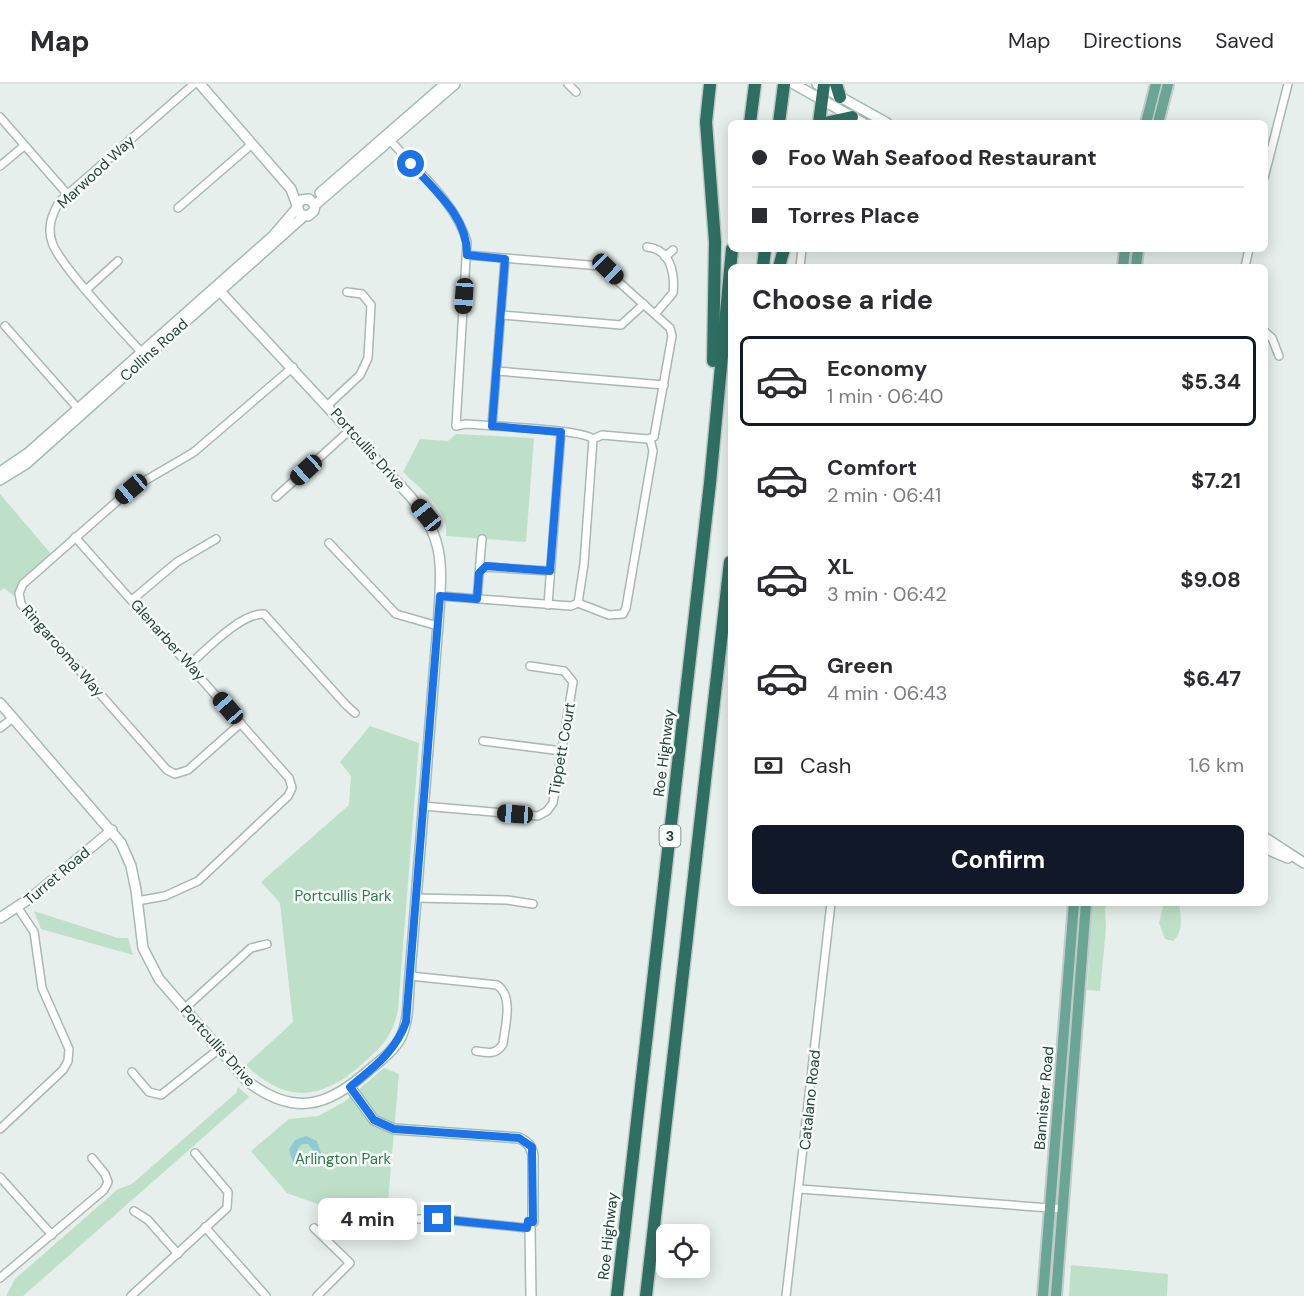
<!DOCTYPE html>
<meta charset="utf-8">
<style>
body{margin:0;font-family:"DM Sans",sans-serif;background:#f7f7f7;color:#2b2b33;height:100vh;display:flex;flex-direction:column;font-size:22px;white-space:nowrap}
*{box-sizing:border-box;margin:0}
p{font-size:20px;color:#7c7c81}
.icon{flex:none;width:33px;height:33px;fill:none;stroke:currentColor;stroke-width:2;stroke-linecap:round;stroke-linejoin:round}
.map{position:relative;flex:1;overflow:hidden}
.details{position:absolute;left:728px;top:180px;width:540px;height:642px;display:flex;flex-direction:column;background:#fff;border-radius:9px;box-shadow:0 3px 15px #0003}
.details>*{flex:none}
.top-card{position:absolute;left:728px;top:36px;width:540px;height:132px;border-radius:9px;box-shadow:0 3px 15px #0003;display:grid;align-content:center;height:132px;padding:0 24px;background:#fff}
.buttons{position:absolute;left:656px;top:1140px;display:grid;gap:12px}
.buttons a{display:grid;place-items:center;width:54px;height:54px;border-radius:9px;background:#fff;box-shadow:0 3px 15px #0003;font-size:30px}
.end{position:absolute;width:27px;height:27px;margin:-14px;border:8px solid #1a73e8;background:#fff;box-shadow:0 0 0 3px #fff}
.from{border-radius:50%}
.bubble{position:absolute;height:42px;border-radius:9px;background:#fff;box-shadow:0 3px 15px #0003;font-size:20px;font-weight:700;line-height:42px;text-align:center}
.car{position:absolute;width:18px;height:36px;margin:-18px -9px;border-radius:8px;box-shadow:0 0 4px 2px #0007;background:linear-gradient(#222 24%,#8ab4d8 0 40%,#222 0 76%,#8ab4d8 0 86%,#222 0)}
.top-card b{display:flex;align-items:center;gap:21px;height:57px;font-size:22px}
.top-card b+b{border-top:2px solid #e1e1e2}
.top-card i{width:15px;height:15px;background:#2b2b33}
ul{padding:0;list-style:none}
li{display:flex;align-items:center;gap:18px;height:90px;margin:0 12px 9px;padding:0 12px;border:3px solid transparent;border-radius:9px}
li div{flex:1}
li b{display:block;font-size:22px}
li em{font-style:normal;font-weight:700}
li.selected{border-color:#111827}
li>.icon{width:54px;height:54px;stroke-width:1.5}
h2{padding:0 24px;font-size:27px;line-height:72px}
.pay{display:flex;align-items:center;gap:15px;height:66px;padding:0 24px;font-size:22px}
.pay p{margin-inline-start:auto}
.primary-button{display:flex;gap:12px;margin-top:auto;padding:12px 24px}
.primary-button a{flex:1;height:69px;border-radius:9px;background:#111827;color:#fff;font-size:24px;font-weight:700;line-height:69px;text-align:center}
header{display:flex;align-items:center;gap:36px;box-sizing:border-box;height:84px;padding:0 30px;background:#fff;border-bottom:2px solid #e1e1e2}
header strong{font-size:28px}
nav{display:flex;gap:33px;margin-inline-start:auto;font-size:21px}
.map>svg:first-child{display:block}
</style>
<header>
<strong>Map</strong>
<nav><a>Map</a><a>Directions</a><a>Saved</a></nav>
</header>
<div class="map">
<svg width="1304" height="1212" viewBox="0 0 1304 1212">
<rect width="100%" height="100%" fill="#e6efeb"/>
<g fill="#bfe0c8">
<path d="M456 350 534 354 526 458 446 452C449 425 420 405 403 388L420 355 448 357Z"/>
<path d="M0 410 52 471 20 498 14 512 4 504 0 507Z"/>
<path d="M370 642 419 659 398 926C392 954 381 963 360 982 319 1017 285 1019 246 981L293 938 280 819 261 798 349 721 351 692 340 678Z"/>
<path d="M1092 819H1109L1105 825 1106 844 1100 907 1087 906Z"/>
<path d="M1164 819H1179C1181 833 1184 847 1173 857L1165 855 1159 839Z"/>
<path d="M34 827 118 854H128L133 871 41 845Z"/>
<path d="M384 984 399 990 388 1117 366 1138 287 1109 251 1067 289 1035 318 1032 344 1018Z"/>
<path d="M238 1003 249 1013 23 1212H6L15 1195 118 1105 132 1100 236 1009Z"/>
<path d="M1071 1181 1168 1190 1167 1212H1069Z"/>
</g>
<path fill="#8ec9d4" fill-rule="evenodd" d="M306 1052 317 1057 321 1069 315 1080 304 1083 293 1078 289 1066 295 1056ZM302 1060H308L312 1065V1071L307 1075 301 1074 297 1070 298 1064Z"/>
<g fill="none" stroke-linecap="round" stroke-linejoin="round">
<defs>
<g id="street">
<path d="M568 0 576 8"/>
<path d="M0 33 68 111"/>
<path d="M388 54C416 86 455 117 467 158L456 342 466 340C487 342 583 345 593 355L602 351 648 355 654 353 672 252 670 244 601 182 467 171"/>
<path d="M0 82 24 62"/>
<path d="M1264 94 1288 0"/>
<path d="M178 124 252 60"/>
<path d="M647 163C671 165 675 190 673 209L655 230"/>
<path d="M665 173 673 166"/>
<path d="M800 183 802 165"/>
<path d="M1245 183 1249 165"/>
<path d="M87 205 118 177"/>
<path d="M502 231 621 241 644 220"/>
<path d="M5 242 81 328"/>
<path d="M1264 247 1272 254 1279 272"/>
<path d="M143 270C124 249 58 180 52 158 47 143 52 131 59 118L194 0"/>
<path d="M497 287 664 301"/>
<path d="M328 321 360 291 368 274 371 221 362 210 347 208"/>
<path d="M492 342 505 175"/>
<path d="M276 413 350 346"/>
<path d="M75 453 289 694 292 704 288 712 198 797 165 812 137 817"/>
<path d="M329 459 396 530 438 542"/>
<path d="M483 483 550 487"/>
<path d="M440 512 571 522 578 519 584 480 593 355"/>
<path d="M477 515C479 493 480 476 482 455"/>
<path d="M132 516 177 478 216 455"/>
<path d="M578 519 609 531 623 530 626 524 653 367 650 355"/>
<path d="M548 521 561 348"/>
<path d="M190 580C207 565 241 529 264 530L346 621 355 629"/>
<path d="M241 639 188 686 175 690 167 686 21 520 19 509 23 500 131 405 194 368 293 283"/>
<path d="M0 644 13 634"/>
<path d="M483 657 562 667"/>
<path d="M423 722 538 732 547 727 553 719 573 598 564 587 530 582"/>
<path d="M416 814 507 816 533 820"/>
<path d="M410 892 497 901C514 912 505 942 503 960 496 971 488 969 476 967"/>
<path d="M184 925 251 864 267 860"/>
<path d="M132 988 149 1008 161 1011 219 965"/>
<path d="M0 1045 63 986 68 977 69 965 42 904 34 848 18 824"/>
<path d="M0 1093 52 1151"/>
<path d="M800 1105 1063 1125"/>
<path d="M134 1127 148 1136 178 1170"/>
<path d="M390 1135H438L527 1144"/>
<path d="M205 1143 266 1212"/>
<path d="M314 1144 350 1179 317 1212"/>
<path d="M0 1194 104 1106 108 1098 105 1090 92 1074"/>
<path d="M131 1212 227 1124 228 1108 195 1069"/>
<path d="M786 1212 831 819"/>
</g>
<g id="secondary">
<path d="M200 0 291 105 300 130 308 132 314 127 315 121 309 115 301 116 298 120"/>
<path d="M794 0 863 39"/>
<path d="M817 0 887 39"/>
<path d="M320 109 445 0"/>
<path d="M315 121 455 0"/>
<path d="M0 388 28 369 274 151 297 124"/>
<path d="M0 396 26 380 304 132"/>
<path d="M0 619 121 759 131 782 136 806 143 864 159 895 247 997C294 1033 328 1023 369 986 381 976 394 967 401 953 408 938 408 920 409 903L439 528C442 478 444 453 410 412L216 203"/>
<path d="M1264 753 1304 779"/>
<path d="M1264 764 1288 774"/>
<path d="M0 834 32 813 112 746"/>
<path d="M350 1003 374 1036 394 1045 519 1054C527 1058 531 1061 533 1071V1138"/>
<path d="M530 1145 531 1212"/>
</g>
<g id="primary">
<path d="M1146 39 1156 0"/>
<path d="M1158 39 1168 0"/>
<path d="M1123 183 1125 165"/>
<path d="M1136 183 1138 165"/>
<path d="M1043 1212 1074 819"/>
<path d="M1056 1212 1086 819"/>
</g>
<g id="highway">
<path d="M710 0 706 38 715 158 713 277"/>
<path d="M836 0 840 13"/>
<path d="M750 39 755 0"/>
<path d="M779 39 784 0"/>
<path d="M819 39 824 0"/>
<path d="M825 39 852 33"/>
<path d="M763 183 765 165"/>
<path d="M779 183 784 165"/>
<path d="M617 1212 710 399 732 165"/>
<path d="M646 1212 730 478"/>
</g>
</defs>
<use href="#street" stroke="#a8b8b2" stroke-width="10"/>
<use href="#secondary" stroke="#a4bbb3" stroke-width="12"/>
<use href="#primary" stroke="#c2cac8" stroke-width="14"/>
<use href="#highway" stroke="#c2cac8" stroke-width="15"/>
<use href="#street" stroke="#fff" stroke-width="7"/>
<use href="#secondary" stroke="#fff" stroke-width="9"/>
<use href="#primary" stroke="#6aa596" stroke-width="10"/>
<use href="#highway" stroke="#2f6f62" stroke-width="12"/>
</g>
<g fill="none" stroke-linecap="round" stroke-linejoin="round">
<path stroke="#1a73e8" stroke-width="8" d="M411 80C435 107 468 133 467 171L505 175 492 342 561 348 550 487 486 482 479 489 477 515 440 512 406 938C396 967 373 984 350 1003L374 1036 394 1045 519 1054 532 1063 533 1138 528 1137 527 1144 438 1135"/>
</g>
<g text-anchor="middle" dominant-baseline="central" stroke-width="5" stroke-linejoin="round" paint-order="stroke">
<rect fill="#f7fbf9" stroke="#637a73" stroke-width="1.5" x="659.5" y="741" width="21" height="22" rx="4.5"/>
<g font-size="14" font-weight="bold" fill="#24423a">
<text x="670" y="752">3</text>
</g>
<g font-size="15" fill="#24423a" stroke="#f7fbf9">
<text transform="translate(96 88) rotate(-43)">Marwood Way</text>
<text transform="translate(154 266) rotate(-42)">Collins Road</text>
<text transform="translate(368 365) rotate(48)">Portcullis Drive</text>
<text transform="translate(168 556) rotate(48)">Glenarber Way</text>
<text transform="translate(63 567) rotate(49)">Ringarooma Way</text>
<text transform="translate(562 665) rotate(-80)">Tippett Court</text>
<text transform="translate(664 669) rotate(-83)">Roe Highway</text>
<text transform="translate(57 792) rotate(-40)">Turret Road</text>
<text transform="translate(218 962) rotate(48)">Portcullis Drive</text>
<text transform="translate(1044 1014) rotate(-85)">Bannister Road</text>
<text transform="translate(810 1016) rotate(-84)">Catalano Road</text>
<text transform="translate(608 1152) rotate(-84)">Roe Highway</text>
</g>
<g font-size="15" fill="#2d7a4b" stroke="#f7fbf9">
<text x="343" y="812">Portcullis Park</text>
<text x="343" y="1075">Arlington Park</text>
</g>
</g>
</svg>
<div class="buttons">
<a><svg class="icon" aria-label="locate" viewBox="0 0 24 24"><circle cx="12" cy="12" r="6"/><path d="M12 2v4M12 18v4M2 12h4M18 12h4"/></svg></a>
</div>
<i class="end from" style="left:411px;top:80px"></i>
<i class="end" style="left:438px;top:1135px"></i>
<div class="bubble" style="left:318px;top:1114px;width:99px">4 min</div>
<i class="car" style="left:608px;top:185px;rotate:134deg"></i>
<i class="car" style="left:464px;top:212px;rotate:184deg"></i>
<i class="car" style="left:306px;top:386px;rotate:228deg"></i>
<i class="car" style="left:131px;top:405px;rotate:230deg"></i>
<i class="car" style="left:426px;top:431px;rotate:321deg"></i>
<i class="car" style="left:228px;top:624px;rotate:319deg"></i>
<i class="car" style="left:515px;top:730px;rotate:274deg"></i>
<div class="top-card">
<b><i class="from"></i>Foo Wah Seafood Restaurant</b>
<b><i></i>Torres Place</b>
</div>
<section class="details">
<h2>Choose a ride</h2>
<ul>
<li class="selected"><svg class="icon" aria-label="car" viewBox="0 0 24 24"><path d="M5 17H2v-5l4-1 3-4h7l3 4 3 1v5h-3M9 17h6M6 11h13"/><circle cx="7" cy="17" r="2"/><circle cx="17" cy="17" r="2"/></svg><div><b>Economy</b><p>1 min · 06:40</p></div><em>$5.34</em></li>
<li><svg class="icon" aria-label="car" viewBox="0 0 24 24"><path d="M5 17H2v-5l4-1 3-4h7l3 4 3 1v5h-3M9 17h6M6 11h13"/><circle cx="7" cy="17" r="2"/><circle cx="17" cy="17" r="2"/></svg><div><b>Comfort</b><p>2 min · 06:41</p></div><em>$7.21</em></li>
<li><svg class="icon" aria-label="car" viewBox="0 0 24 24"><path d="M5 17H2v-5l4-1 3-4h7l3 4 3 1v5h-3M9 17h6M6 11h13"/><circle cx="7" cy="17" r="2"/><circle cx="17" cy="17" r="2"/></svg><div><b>XL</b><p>3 min · 06:42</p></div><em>$9.08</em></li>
<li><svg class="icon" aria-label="car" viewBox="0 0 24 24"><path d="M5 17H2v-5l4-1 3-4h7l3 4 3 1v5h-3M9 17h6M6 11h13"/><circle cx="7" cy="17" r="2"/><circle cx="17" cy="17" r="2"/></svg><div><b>Green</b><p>4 min · 06:43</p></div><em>$6.47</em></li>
</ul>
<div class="pay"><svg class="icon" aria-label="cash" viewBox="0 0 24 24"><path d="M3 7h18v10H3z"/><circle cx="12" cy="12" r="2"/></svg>Cash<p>1.6 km</p></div>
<div class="primary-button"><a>Confirm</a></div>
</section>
</div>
